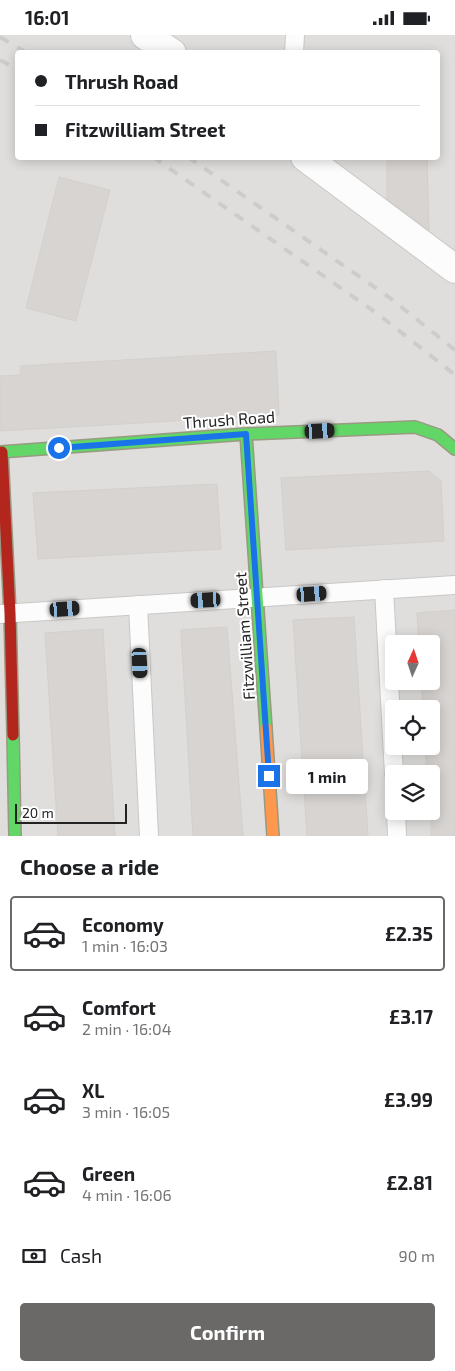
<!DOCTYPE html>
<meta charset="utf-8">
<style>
body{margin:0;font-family:"Exo 2",sans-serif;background:#f6f6f6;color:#202124;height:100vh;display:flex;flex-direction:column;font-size:19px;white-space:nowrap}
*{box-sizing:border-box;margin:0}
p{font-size:16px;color:#757577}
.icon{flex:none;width:28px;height:28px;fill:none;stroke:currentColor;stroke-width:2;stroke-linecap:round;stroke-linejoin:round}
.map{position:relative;height:801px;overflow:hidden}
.panel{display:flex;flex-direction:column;background:#fff;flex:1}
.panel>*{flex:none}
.banner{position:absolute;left:15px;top:15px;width:425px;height:110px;border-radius:5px;box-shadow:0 2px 12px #0003;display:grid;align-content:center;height:110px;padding:0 20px;background:#fff}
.needle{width:32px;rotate:3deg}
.controls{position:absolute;left:385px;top:600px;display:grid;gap:10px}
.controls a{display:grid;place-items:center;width:55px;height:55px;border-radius:5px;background:#fff;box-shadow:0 2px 12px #0003;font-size:25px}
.scale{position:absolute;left:15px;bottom:12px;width:112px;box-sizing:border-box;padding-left:5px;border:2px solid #222;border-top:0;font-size:14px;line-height:18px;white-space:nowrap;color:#222;-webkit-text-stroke:4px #fff;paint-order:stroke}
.end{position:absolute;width:22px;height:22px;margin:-11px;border:6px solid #1a73e8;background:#fff;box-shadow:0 0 0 2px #fff}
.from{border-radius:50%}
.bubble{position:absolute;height:35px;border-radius:5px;background:#fff;box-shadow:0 2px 12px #0003;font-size:16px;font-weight:700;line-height:35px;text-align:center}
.car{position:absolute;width:15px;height:30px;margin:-15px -8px;border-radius:6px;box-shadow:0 0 4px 1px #0007;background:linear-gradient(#222 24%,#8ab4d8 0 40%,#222 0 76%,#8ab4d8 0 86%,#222 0)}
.banner b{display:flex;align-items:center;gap:18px;height:48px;font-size:19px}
.banner b+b{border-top:1px solid #e0e0e0}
.banner i{width:12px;height:12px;background:#202124}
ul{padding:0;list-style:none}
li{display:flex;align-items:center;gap:15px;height:75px;margin:0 10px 8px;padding:0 10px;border:2px solid transparent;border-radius:5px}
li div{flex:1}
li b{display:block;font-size:19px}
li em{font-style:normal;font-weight:700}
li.on{border-color:#6a6968}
li>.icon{width:45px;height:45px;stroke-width:1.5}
h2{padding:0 20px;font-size:22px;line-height:60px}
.pay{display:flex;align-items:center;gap:12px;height:55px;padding:0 20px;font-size:19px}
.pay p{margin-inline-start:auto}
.primary-button{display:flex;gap:10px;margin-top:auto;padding:10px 20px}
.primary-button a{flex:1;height:58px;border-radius:5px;background:#6a6968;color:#fff;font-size:20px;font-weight:700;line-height:58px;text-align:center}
.status{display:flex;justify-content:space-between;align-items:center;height:35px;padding:0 25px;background:#fff;direction:ltr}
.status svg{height:14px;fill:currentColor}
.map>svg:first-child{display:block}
</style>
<div class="status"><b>16:01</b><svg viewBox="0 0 49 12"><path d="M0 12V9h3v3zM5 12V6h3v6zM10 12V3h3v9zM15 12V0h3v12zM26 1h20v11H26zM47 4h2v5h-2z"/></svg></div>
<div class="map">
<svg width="455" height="801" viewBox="0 0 455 801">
<rect width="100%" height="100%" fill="#f0eeeb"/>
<path fill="#dfdedc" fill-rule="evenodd" d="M0 0H455V801H0ZM18 18H438V122H18ZM394 609H431V646H394ZM394 674H431V711H394ZM394 739H431V776H394Z"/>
<g fill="#d7d4d2" stroke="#d3d0cc">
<path d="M387 122H427L429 195 387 164Z"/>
<path d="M59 142 110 155 76 286 26 273Z"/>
<path d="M276 316 279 380 0 396V341L21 340 20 331Z"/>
<path d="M429 436 441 446 444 506 286 515 281 443Z"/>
<path d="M217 449 221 514 38 524 33 458Z"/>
<path d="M455 575V801H431V739H427L425 711H431V674H423L421 646H431V609H419L417 578Z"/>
<path d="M354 582 368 801H307L293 585Z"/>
<path d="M227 592 243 801H193L181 595Z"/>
<path d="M103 594 115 801H58L45 598Z"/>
</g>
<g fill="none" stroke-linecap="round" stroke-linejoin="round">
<defs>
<g id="lane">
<path d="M294 18 295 0"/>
<path d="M384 554 394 739"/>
<path d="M138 570 149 801"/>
<path d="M0 579 455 550"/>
<path d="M396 776 397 801"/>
</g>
<g id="street">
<path d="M145 0 172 18"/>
<path d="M305 122 455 234"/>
</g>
<g id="fast">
<path d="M246 399 266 693"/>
<path d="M0 417 246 399 415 392 438 400 455 414"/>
<path d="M13 700 15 801"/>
</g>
<path id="slow" d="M266 693 273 801"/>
<path id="jam" d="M2 417 10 578 13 700"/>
</defs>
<use href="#lane" stroke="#c9c8c7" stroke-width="20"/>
<use href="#street" stroke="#c9c8c7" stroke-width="30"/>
<use href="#fast" stroke="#999a82" stroke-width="14"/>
<use href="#slow" stroke="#999a82" stroke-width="14"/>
<use href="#jam" stroke="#999a82" stroke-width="14"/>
<use href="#lane" stroke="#fdfcfc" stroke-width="18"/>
<use href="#street" stroke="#fdfcfc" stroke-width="28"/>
<use href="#fast" stroke="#63d668" stroke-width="11"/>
<use href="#slow" stroke="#ff974d" stroke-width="11"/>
<use href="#jam" stroke="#b3261e" stroke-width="11"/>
<g stroke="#ccc" stroke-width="4" stroke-dasharray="10 10" stroke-linecap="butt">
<path d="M0 2 27 18"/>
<path d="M0 25 18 35"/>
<path d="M153 122 378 279 455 340"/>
<path d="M188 122 390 263 455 315"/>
</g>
</g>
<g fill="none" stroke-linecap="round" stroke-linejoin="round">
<path stroke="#1a73e8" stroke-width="6" d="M59 413 246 399 269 741"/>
</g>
<g text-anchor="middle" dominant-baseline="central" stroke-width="4" stroke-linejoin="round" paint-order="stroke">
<g font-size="16" fill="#222" stroke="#fff">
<text transform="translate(229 384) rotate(-4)">Thrush Road</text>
<text transform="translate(244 601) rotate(-94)">Fitzwilliam Street</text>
</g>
</g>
</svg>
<div class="controls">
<a><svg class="needle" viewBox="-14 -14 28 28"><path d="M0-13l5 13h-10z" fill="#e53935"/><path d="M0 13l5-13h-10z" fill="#757577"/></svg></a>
<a><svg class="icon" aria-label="locate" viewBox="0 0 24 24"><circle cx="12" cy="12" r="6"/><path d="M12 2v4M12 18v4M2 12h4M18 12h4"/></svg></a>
<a><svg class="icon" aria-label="layers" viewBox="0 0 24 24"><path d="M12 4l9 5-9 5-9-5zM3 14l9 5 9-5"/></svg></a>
</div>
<div class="scale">20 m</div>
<i class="end from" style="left:59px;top:413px"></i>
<i class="end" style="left:269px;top:741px"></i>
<div class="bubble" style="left:286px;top:724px;width:82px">1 min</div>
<i class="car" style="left:320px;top:396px;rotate:87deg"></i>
<i class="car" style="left:312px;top:559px;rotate:86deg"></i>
<i class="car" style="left:206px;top:565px;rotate:267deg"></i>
<i class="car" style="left:65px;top:574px;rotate:86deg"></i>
<i class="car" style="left:140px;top:628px;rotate:177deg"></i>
<div class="banner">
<b><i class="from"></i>Thrush Road</b>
<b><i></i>Fitzwilliam Street</b>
</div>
</div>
<section class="panel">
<h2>Choose a ride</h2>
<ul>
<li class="on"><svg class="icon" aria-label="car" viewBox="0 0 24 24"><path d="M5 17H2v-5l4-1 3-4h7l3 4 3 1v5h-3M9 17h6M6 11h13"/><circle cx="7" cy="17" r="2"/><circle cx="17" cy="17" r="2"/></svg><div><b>Economy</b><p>1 min · 16:03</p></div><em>£2.35</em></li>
<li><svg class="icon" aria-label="car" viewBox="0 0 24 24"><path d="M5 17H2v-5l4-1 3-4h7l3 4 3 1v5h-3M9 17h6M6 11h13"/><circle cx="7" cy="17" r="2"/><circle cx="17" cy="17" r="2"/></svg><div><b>Comfort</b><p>2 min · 16:04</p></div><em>£3.17</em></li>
<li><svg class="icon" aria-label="car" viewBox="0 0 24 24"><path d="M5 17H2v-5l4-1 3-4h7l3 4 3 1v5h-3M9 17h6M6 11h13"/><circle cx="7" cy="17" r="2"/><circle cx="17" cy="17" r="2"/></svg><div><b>XL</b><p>3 min · 16:05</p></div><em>£3.99</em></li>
<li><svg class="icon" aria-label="car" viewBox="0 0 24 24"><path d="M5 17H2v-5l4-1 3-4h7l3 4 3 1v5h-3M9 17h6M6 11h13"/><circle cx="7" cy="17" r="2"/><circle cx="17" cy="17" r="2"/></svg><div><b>Green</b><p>4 min · 16:06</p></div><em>£2.81</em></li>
</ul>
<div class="pay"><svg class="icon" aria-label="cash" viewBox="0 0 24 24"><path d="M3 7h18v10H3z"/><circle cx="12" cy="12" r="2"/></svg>Cash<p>90 m</p></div>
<div class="primary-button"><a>Confirm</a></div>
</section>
